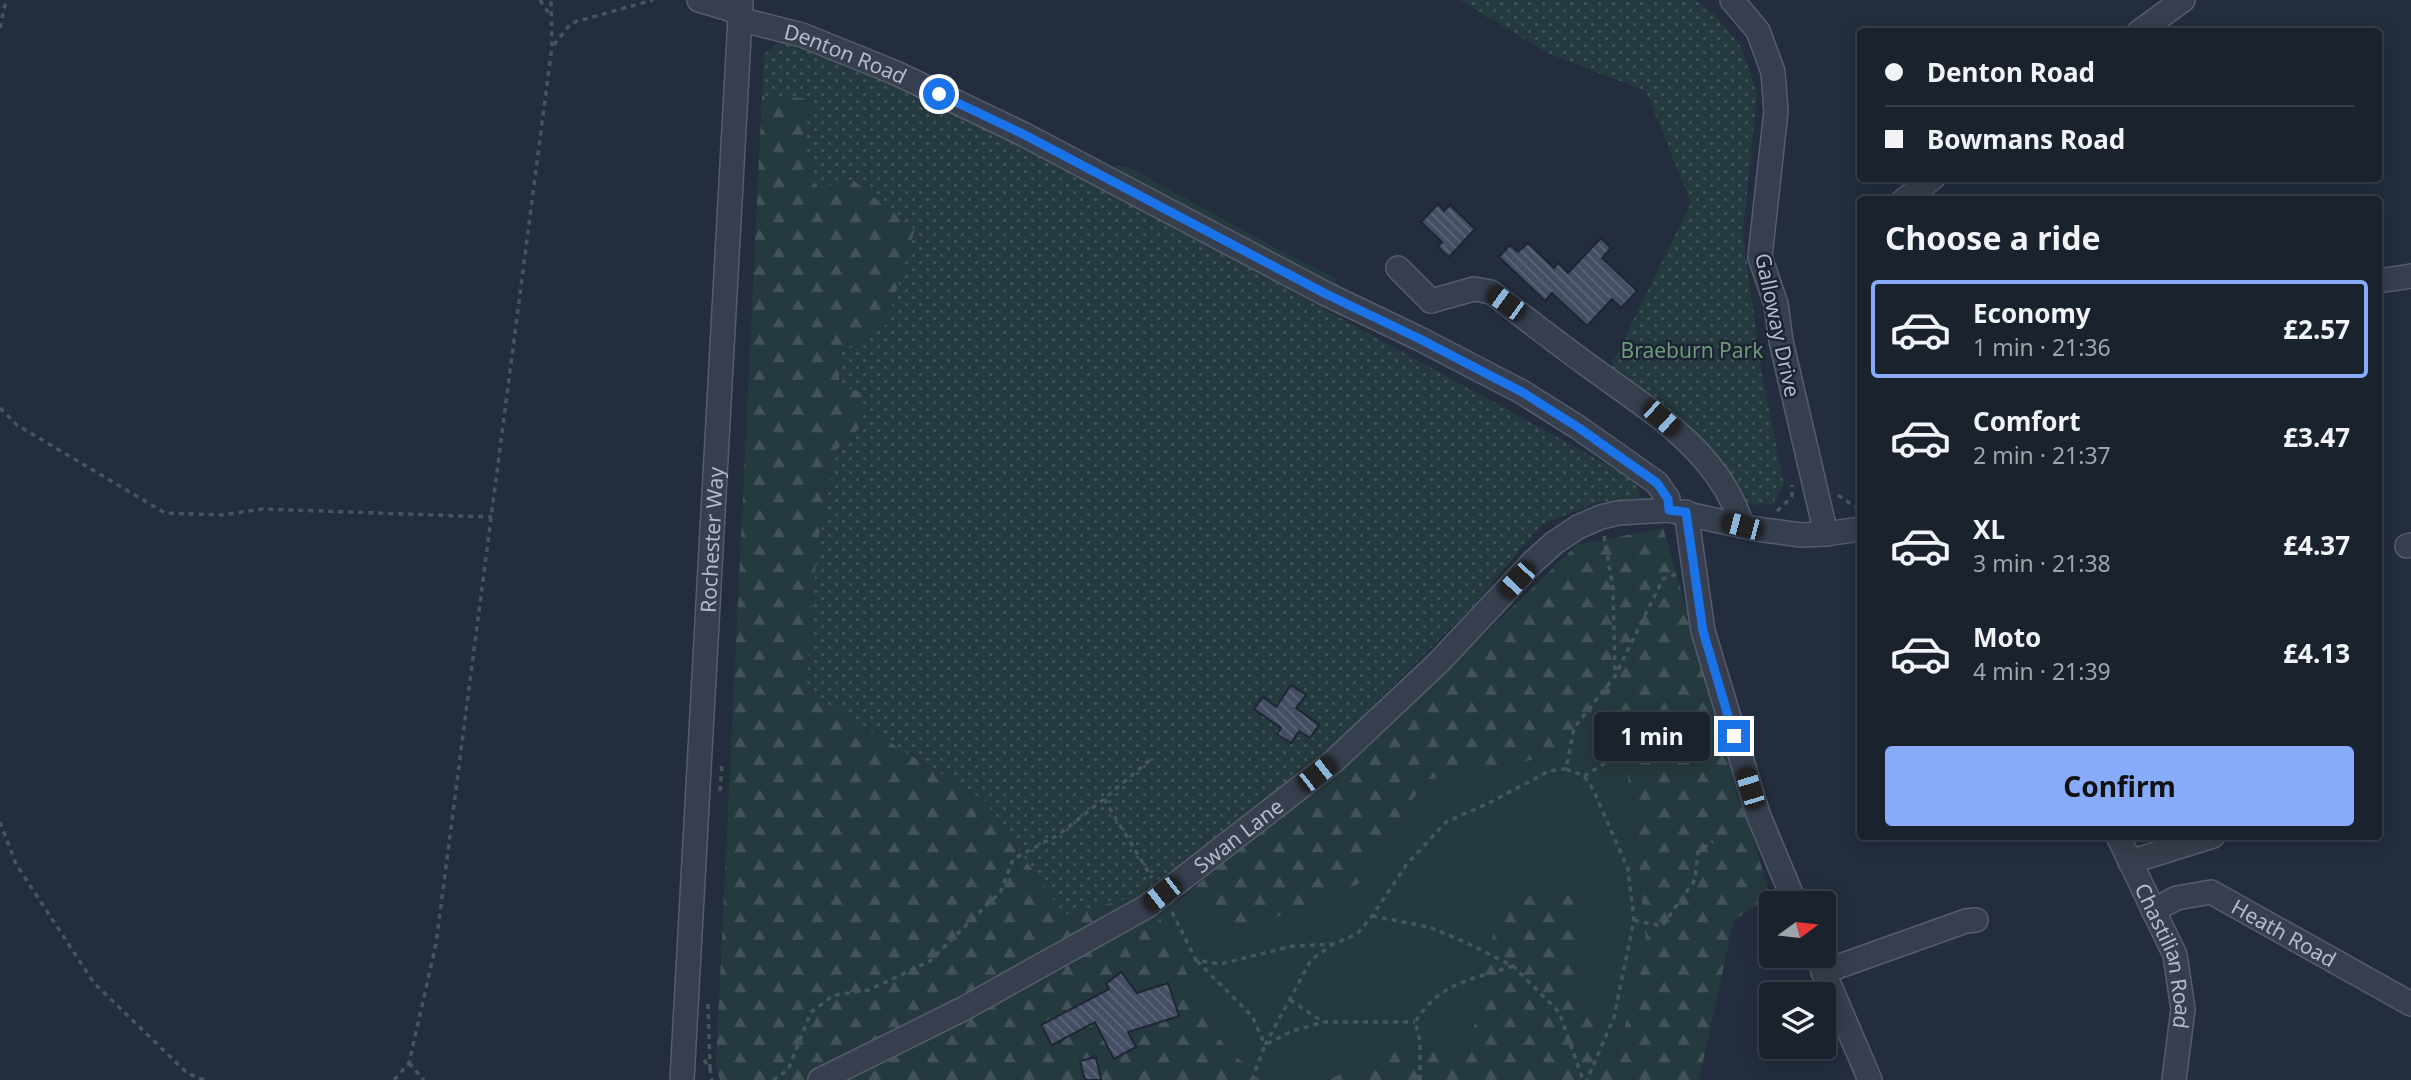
<!DOCTYPE html>
<meta charset="utf-8">
<style>
body{margin:0;font-family:"Noto Sans",sans-serif;background:#232a36;color:#f1f3f6;height:100vh;display:flex;flex-direction:column;font-size:26px;white-space:nowrap}
*{box-sizing:border-box;margin:0}
p{font-size:23px;color:#9fa4aa}
.icon{flex:none;width:38px;height:38px;fill:none;stroke:currentColor;stroke-width:2;stroke-linecap:round;stroke-linejoin:round}
.map{position:relative;flex:1;overflow:hidden}
.drawer{position:absolute;left:1857px;top:196px;width:525px;height:644px;display:flex;flex-direction:column;background:#1a222e;border-radius:7px;box-shadow:0 4px 18px #0003,0 0 0 2px #383f4a}
.drawer>*{flex:none}
.top-card{position:absolute;left:1857px;top:28px;width:525px;height:154px;border-radius:7px;box-shadow:0 4px 18px #0003,0 0 0 2px #383f4a;display:grid;align-content:center;height:154px;padding:0 28px;background:#1a222e}
.needle{width:46px;rotate:75deg}
.buttons{position:absolute;left:1759px;top:891px;display:grid;gap:14px}
.buttons a{display:grid;place-items:center;width:77px;height:77px;border-radius:7px;background:#1a222e;box-shadow:0 4px 18px #0003,0 0 0 2px #383f4a;font-size:35px}
.end{position:absolute;width:32px;height:32px;margin:-16px;border:9px solid #1a73e8;background:#fff;box-shadow:0 0 0 4px #fff}
.from{border-radius:50%}
.bubble{position:absolute;height:49px;border-radius:7px;background:#1a222e;box-shadow:0 4px 18px #0003,0 0 0 2px #383f4a;font-size:23px;font-weight:700;line-height:49px;text-align:center}
.car{position:absolute;width:21px;height:42px;margin:-21px -10px;border-radius:9px;box-shadow:0 0 5px 2px #0007;background:linear-gradient(#222 24%,#8ab4d8 0 40%,#222 0 76%,#8ab4d8 0 86%,#222 0)}
.top-card b{display:flex;align-items:center;gap:24px;height:66px;font-size:26px}
.top-card b+b{border-top:2px solid #383f4a}
.top-card i{width:18px;height:18px;background:#f1f3f6}
ul{padding:0;list-style:none}
li{display:flex;align-items:center;gap:21px;height:98px;margin:0 14px 10px;padding:0 14px;border:4px solid transparent;border-radius:7px}
li div{flex:1}
li b{display:block;font-size:26px}
li em{font-style:normal;font-weight:700}
li.on{border-color:#87abfa}
li>.icon{width:63px;height:63px;stroke-width:1.5}
h2{padding:0 28px;font-size:32px;line-height:84px}
.primary-button{display:flex;gap:14px;margin-top:auto;padding:14px 28px}
.primary-button a{flex:1;height:80px;border-radius:7px;background:#87abfa;color:#111;font-size:28px;font-weight:700;line-height:80px;text-align:center}
.map>svg:first-child{display:block}
</style>
<div class="map">
<svg width="2411" height="1080" viewBox="0 0 2411 1080">
<defs>
<pattern id="forest-firs" width="22" height="20" patternUnits="userSpaceOnUse" patternTransform="scale(1.75)"><rect width="22" height="20" fill="#253a3f"/><path d="M5 1l3.5 6h-7zM16 11l3.5 6h-7z" fill="#425459"/></pattern>
<pattern id="park-dots" width="8" height="8" patternUnits="userSpaceOnUse" patternTransform="scale(1.75)"><rect width="8" height="8" fill="#253a3f"/><path d="M2 2h.1M6 6h.1" fill="none" stroke="#425459" stroke-width="1.8" stroke-linecap="round"/></pattern>
<pattern id="building-back-hatch" width="6" height="6" patternUnits="userSpaceOnUse" patternTransform="scale(1.75)"><rect width="6" height="6" fill="#444e62"/><path d="M-1 5l2 2M0 0l6 6M5-1l2 2" fill="none" stroke="#5d6577"/></pattern>
</defs>
<rect width="100%" height="100%" fill="#232d3e"/>
<g fill="#253a3f">
<path d="M1116 165 1131 168 1268 244 1334 277 1339 287 1337 290 1246 243 1234 231 1221 223 1203 217 1112 171Z"/>
<path d="M1619 684 1647 950 1614 1061 1577 999 1573 882 1499 906 1470 1046 1387 1052 1328 1080H1260L1218 1038 1158 913 1185 895 1241 932 1358 884 1427 780 1548 757Z"/>
</g>
<g fill="url(#forest-firs)">
<path d="M762 96 814 98 802 137 915 230 886 325 839 353 863 392V425L833 453 828 495 818 540 806 690 985 801 1064 915 1148 893 1218 1038 1260 1080H720L716 1063Z"/>
<path d="M1663 528 1770 896 1734 920 1699 1080H1328L1387 1052 1470 1046 1499 906 1574 882 1577 999 1615 1060 1647 950 1618 685 1548 757 1426 780 1358 884 1241 932 1185 895 1407 709 1577 545Z"/>
</g>
<g fill="url(#park-dots)">
<path d="M1460 0H1695L1715 15 1741 47 1757 93 1743 233 1762 375 1784 484 1773 504 1745 505 1705 442 1608 372 1691 203 1646 91 1547 53Z"/>
<path d="M786 37 1011 137 1635 480 1641 499 1598 502 1541 525 1473 606 1333 745 1148 893 1064 915 985 801 806 691 818 540 828 495 833 453 863 425V392L839 386V353L886 325 915 230 853 180 816 188 802 137 814 98 762 96 764 54Z"/>
</g>
<g fill="url(#building-back-hatch)" stroke="#1e2635" stroke-width="2">
<path d="M1438 204 1444 211 1450 205 1475 229 1449 257 1438 247 1442 242 1421 222Z"/>
<path d="M1601 238 1611 248 1602 258 1637 291 1621 308 1612 299 1587 326 1552 293 1545 301 1499 257 1510 245 1518 252 1528 243 1554 268 1558 263 1568 273Z"/>
<path d="M1291 685 1306 695 1296 708 1319 725 1310 738 1299 731 1291 743 1277 734 1281 728 1254 709 1263 697 1276 707Z"/>
<path d="M1121 972 1137 993 1168 983 1179 1016 1128 1032 1136 1047 1114 1059 1095 1022 1052 1045 1041 1025 1109 989 1106 984Z"/>
<path d="M1096 1057 1101 1080H1085L1080 1061Z"/>
</g>
<g fill="none" stroke-linecap="round" stroke-linejoin="round">
<defs>
<g id="minor">
<path d="M699 0 739 12"/>
<path d="M1732 0 1758 31 1773 72 1776 111 1760 257 1776 304 1781 341 1826 534"/>
<path id="s1" d="M739 19 802 35 896 73 1023 134 1326 294 1418 338 1522 392 1579 428 1657 483 1668 499 1669 510"/>
<path d="M2139 32 2183 0"/>
<path d="M1904 200 1933 178"/>
<path d="M1398 268 1431 301"/>
<path d="M2378 281 2411 276"/>
<path d="M1431 301 1474 289 1491 292C1524 317 1556 342 1589 366 1649 410 1720 451 1742 526"/>
<path d="M1686 512 1703 631 1758 814 1795 903"/>
<path d="M2407 546 2411 545"/>
<path id="s2" d="M2118 836 2175 955 2183 1009 2174 1080"/>
<path d="M2130 862 2213 836"/>
<path id="s3" d="M2153 910 2177 898 2211 892 2411 1004"/>
<path d="M1817 956 1870 1080"/>
<path d="M1823 972 1966 921 1976 920"/>
<path id="s4" d="M682 1080 741 0"/>
<path id="s5" d="M820 1080 963 1009 1146 907 1334 761 1439 662 1533 562 1554 543 1578 527 1601 517 1618 513 1669 510 1756 529 1801 535 1826 534 1860 529"/>
</g>
</defs>
<use href="#minor" stroke="#555d6c" stroke-width="26"/>
<g stroke="#43575c" stroke-width="3.5" stroke-dasharray="5 5" stroke-linecap="butt">
<path d="M540 0 550 15"/>
<path d="M0 28 6 0"/>
<path d="M554 45 571 23 653 0"/>
<path d="M0 408 17 425 165 513 221 515 263 509 492 517"/>
<path d="M1838 495 1857 508"/>
<path d="M1792 497V485"/>
<path d="M1777 511 1792 497"/>
<path d="M1604 536 1613 588 1615 674"/>
<path d="M1566 769 1584 776 1593 789 1628 869 1634 920 1614 1017 1587 1080"/>
<path d="M1584 776 1627 750 1693 745"/>
<path d="M720 791 722 763"/>
<path d="M1104 799 1152 878"/>
<path d="M0 822 16 864 94 983 187 1073 204 1080"/>
<path d="M1172 912 1196 960 1220 964 1293 946 1334 944 1357 934 1372 916 1407 864 1446 822 1489 803 1549 771 1566 769 1574 728 1615 676 1663 579 1676 574"/>
<path d="M1372 916 1429 927 1465 942 1513 966 1559 1012 1583 1080"/>
<path d="M1634 920 1662 926 1695 880 1698 852 1713 841"/>
<path d="M1197 961 1252 1016 1265 1045"/>
<path d="M1290 1000 1323 1022"/>
<path d="M708 1004 710 1069"/>
<path d="M1265 1045 1311 960 1332 945"/>
<path d="M704 1060 710 1069 712 1080"/>
<path d="M409 1063 424 1080"/>
<path d="M394 1080 409 1063 436 944 552 46 551 0"/>
<path d="M773 1080 788 1070 811 1012 834 995 869 990 930 961 1001 891 1013 859 1058 835 1104 799 1152 758"/>
<path d="M1252 1080 1265 1045 1292 1031 1324 1022H1415"/>
<path d="M1420 1080V1041L1415 1022C1440 982 1471 980 1513 966"/>
</g>
<use href="#minor" stroke="#373f4e" stroke-width="23"/>
</g>
<g fill="none" stroke-linecap="round" stroke-linejoin="round">
<path stroke="#1a73e8" stroke-width="9" d="M939 94 1023 134 1326 294 1418 338 1522 392 1579 428 1657 483 1668 499 1669 510 1686 512 1703 631 1734 736"/>
</g>
<g text-anchor="middle" dominant-baseline="central" stroke-width="5" stroke-linejoin="round" paint-order="stroke">
<g font-size="21" fill="#b3bac9" stroke="#1c2433">
<text stroke="none"><textPath href="#s1" startOffset="112">Denton Road</textPath></text>
<text transform="translate(1778 325) rotate(78)">Galloway Drive</text>
<text stroke="none"><textPath href="#s4" startOffset="541">Rochester Way</textPath></text>
<text stroke="none"><textPath href="#s5" startOffset="486">Swan Lane</textPath></text>
<text stroke="none"><textPath href="#s3" startOffset="145">Heath Road</textPath></text>
<text stroke="none"><textPath href="#s2" startOffset="130">Chastilian Road</textPath></text>
</g>
<g font-size="21" fill="#6a9a78" stroke="#1c2433">
<text x="1692" y="350">Braeburn Park</text>
</g>
</g>
</svg>
<div class="buttons">
<a><svg class="needle" viewBox="-14 -14 28 28"><path d="M0-13l5 13h-10z" fill="#e53935"/><path d="M0 13l5-13h-10z" fill="#9fa4aa"/></svg></a>
<a><svg class="icon" aria-label="layers" viewBox="0 0 24 24"><path d="M12 4l9 5-9 5-9-5zM3 14l9 5 9-5"/></svg></a>
</div>
<i class="end from" style="left:939px;top:94px"></i>
<i class="end" style="left:1734px;top:736px"></i>
<div class="bubble" style="left:1594px;top:712px;width:116px">1 min</div>
<i class="car" style="left:1506px;top:303px;rotate:306deg"></i>
<i class="car" style="left:1661px;top:418px;rotate:132deg"></i>
<i class="car" style="left:1742px;top:526px;rotate:285deg"></i>
<i class="car" style="left:1517px;top:580px;rotate:223deg"></i>
<i class="car" style="left:1317px;top:774px;rotate:52deg"></i>
<i class="car" style="left:1750px;top:788px;rotate:343deg"></i>
<i class="car" style="left:1162px;top:894px;rotate:232deg"></i>
<div class="top-card">
<b><i class="from"></i>Denton Road</b>
<b><i></i>Bowmans Road</b>
</div>
<section class="drawer">
<h2>Choose a ride</h2>
<ul>
<li class="on"><svg class="icon" aria-label="car" viewBox="0 0 24 24"><path d="M5 17H2v-5l4-1 3-4h7l3 4 3 1v5h-3M9 17h6M6 11h13"/><circle cx="7" cy="17" r="2"/><circle cx="17" cy="17" r="2"/></svg><div><b>Economy</b><p>1 min · 21:36</p></div><em>£2.57</em></li>
<li><svg class="icon" aria-label="car" viewBox="0 0 24 24"><path d="M5 17H2v-5l4-1 3-4h7l3 4 3 1v5h-3M9 17h6M6 11h13"/><circle cx="7" cy="17" r="2"/><circle cx="17" cy="17" r="2"/></svg><div><b>Comfort</b><p>2 min · 21:37</p></div><em>£3.47</em></li>
<li><svg class="icon" aria-label="car" viewBox="0 0 24 24"><path d="M5 17H2v-5l4-1 3-4h7l3 4 3 1v5h-3M9 17h6M6 11h13"/><circle cx="7" cy="17" r="2"/><circle cx="17" cy="17" r="2"/></svg><div><b>XL</b><p>3 min · 21:38</p></div><em>£4.37</em></li>
<li><svg class="icon" aria-label="car" viewBox="0 0 24 24"><path d="M5 17H2v-5l4-1 3-4h7l3 4 3 1v5h-3M9 17h6M6 11h13"/><circle cx="7" cy="17" r="2"/><circle cx="17" cy="17" r="2"/></svg><div><b>Moto</b><p>4 min · 21:39</p></div><em>£4.13</em></li>
</ul>
<div class="primary-button"><a>Confirm</a></div>
</section>
</div>
